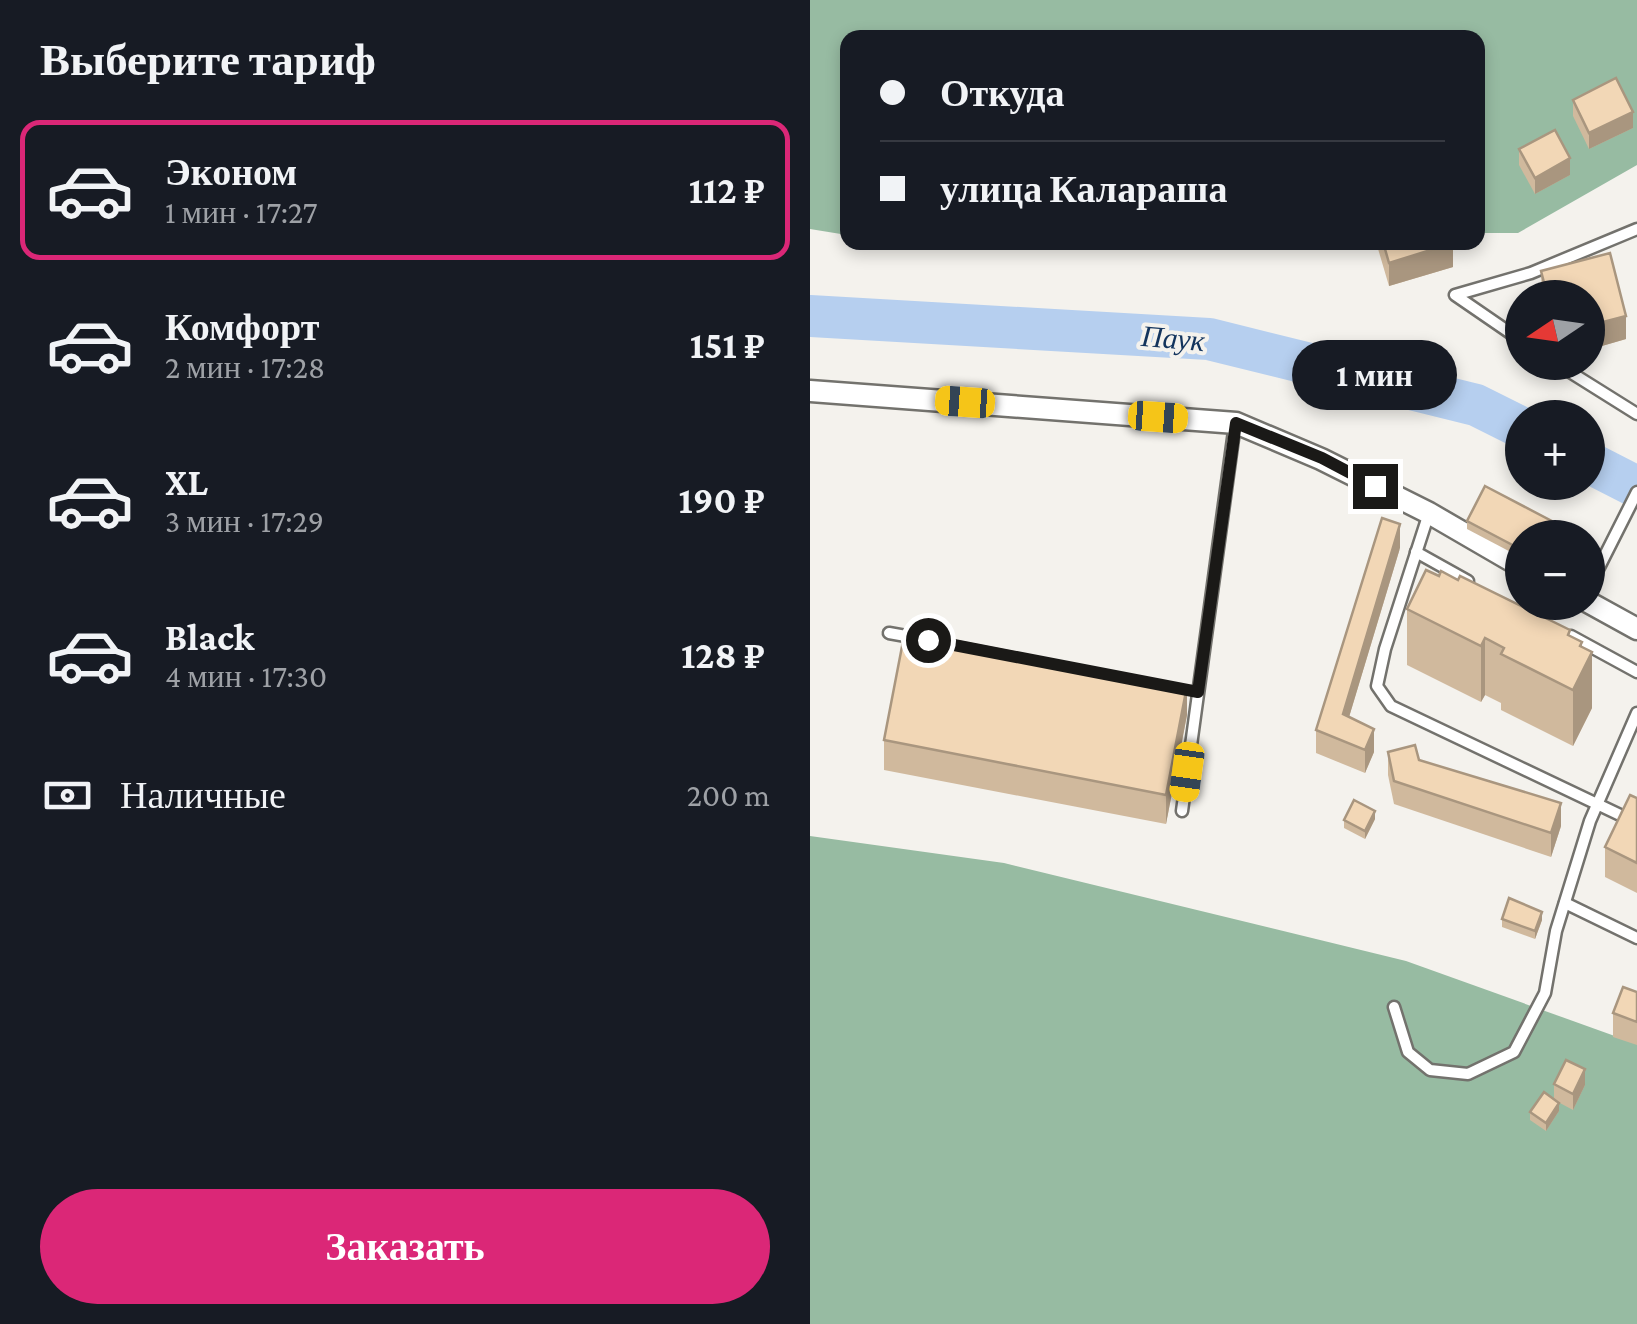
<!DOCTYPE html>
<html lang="ru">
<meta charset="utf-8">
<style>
body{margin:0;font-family:"Crimson Pro",serif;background:#20242c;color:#f1f3f6;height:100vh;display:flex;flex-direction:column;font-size:38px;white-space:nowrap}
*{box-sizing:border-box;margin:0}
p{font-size:32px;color:#9ea1a6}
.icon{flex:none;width:55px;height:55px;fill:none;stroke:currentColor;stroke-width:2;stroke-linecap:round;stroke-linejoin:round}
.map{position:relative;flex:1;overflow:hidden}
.details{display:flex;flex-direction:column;background:#171b24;width:810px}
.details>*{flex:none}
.guide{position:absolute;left:30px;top:30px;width:645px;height:220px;border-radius:20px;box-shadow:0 5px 15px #0003;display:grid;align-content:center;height:220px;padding:0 40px;background:#171b24}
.needle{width:65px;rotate:257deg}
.buttons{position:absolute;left:695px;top:280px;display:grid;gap:20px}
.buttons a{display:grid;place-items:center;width:100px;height:100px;border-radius:50%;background:#171b24;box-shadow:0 5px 15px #0003;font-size:50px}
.end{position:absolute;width:45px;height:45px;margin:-22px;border:12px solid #1a1917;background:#fff;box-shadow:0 0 0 5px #fff}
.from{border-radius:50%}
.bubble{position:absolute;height:70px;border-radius:35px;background:#171b24;box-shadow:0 5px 15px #0003;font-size:32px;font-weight:700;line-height:70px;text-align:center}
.car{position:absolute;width:30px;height:60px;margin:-30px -15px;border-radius:12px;box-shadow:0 0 8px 2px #0007;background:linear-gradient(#f5c518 24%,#345 0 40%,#f5c518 0 76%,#345 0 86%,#f5c518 0)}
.guide b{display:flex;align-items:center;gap:35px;height:95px;font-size:38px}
.guide b+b{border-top:2px solid #363941}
.guide i{width:25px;height:25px;background:#f1f3f6}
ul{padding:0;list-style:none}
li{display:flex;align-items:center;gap:30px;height:140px;margin:0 20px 15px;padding:0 20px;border:5px solid transparent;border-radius:20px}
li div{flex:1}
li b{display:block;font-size:38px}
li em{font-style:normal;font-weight:700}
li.on{border-color:#db2777}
li>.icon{width:90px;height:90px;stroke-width:1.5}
h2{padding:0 40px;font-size:45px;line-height:120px}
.pay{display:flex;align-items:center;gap:25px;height:110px;padding:0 40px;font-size:38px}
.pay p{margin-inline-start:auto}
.button{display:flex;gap:20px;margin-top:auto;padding:20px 40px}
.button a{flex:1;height:115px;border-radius:60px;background:#db2777;color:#fff;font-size:40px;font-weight:700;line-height:115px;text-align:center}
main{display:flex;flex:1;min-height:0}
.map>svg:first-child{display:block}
</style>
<main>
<section class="details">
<h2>Выберите тариф</h2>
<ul>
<li class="on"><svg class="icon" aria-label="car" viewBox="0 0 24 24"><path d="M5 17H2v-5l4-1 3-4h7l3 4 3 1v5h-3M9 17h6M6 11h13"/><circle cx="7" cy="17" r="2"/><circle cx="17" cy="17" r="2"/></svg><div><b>Эконом</b><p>1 мин · 17:27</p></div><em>112 ₽</em></li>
<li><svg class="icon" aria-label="car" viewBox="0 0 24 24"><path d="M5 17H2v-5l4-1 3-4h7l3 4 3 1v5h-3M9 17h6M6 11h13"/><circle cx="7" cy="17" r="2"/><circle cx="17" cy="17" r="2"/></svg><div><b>Комфорт</b><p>2 мин · 17:28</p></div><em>151 ₽</em></li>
<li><svg class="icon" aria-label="car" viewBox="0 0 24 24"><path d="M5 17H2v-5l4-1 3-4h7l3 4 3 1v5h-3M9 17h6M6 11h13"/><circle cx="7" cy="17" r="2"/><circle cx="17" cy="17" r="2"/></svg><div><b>XL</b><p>3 мин · 17:29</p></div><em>190 ₽</em></li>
<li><svg class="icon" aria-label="car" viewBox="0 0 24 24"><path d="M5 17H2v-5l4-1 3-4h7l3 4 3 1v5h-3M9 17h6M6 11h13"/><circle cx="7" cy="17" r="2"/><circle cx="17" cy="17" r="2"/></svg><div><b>Black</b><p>4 мин · 17:30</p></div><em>128 ₽</em></li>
</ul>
<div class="pay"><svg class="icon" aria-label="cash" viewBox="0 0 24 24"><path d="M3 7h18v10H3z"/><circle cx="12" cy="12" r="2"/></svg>Наличные<p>200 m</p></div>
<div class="button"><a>Заказать</a></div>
</section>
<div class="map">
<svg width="827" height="1324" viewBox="0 0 827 1324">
<rect width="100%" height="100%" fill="#f4f2ed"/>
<g fill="#97bba2">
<path d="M0 0H827V165L708 233H668V38H38L37 235 0 229Z"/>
<path d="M0 836 194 863 596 961 827 1044V1324H0Z"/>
</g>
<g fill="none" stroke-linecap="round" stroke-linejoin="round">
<g stroke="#b6cfef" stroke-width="42">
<path d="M0 316 399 339 666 405 712 428"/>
<path d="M778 462 827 487"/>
</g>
<defs>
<g id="lane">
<path d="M712 341 645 295 721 273 827 229"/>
<path d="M744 362 827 414"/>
<path d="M619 513 575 649 567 686 581 706 827 823"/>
<path d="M606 552 658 581"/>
<path d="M778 589 827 492"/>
<path d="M79 633 107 638"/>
<path d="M761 636 827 672"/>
<path d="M372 811 425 424"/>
<path d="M755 903 827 938"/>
<path d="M584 1007 598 1052 620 1070 658 1074 704 1052 735 993 746 931 780 821 827 713"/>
</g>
<g id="street">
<path d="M0 391 426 423 511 459 619 513 712 567"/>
<path d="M778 602 827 629"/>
</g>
</defs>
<use href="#lane" stroke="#73726d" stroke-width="15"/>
<use href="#street" stroke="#73726d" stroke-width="25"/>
<use href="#lane" stroke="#fff" stroke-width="10"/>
<use href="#street" stroke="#fff" stroke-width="20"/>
</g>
<g fill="#d0b99d">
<path d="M763 100 823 128 779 149 763 116Z"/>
<path d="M709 149 760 175 725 194 709 165Z"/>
<path d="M566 242H643V267L579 286Z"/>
<path d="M800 253 816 316V339L778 350V298H732L731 271Z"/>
<path d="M657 521 712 538V558L657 529Z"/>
<path d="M590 548 539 717 564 752 555 773 506 753V730Z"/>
<path d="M597 609 760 635 772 647 782 708 763 746 691 710V703L675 695 671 702 597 665Z"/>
<path d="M377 715 356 824 74 770V740Z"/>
<path d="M578 752 609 760 751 826 741 857 584 804 578 775Z"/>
<path d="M827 798V893L795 877V847Z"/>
<path d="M565 819 555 839 534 828V820Z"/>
<path d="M692 919 732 920 725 939 692 927Z"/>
<path d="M827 992V1045L803 1037V1013Z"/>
<path d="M744 1084 775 1085 763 1110 748 1102 749 1111 736 1131 720 1120V1112L744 1100Z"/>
</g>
<g fill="#a9967f">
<path d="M823 112V128L779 149V133Z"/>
<path d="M760 158V175L725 194V178Z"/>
<path d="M643 243V267L579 286V263Z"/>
<path d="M816 316V339L778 350V326Z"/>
<path d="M590 524V548L533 737V714Z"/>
<path d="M675 638V695L671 702V646Z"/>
<path d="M772 642V671L782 652V708L763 746V690L770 646Z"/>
<path d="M377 686V715L356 824V795Z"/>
<path d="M564 729V752L555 773V750Z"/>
<path d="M751 803V826L741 857V833Z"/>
<path d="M565 811V819L555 839V831Z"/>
<path d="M732 912V920L725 939V931Z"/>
<path d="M775 1069V1085L763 1110V1094Z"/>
<path d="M749 1103V1111L736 1131V1123Z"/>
</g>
<g fill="#f2d7b6" stroke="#a9967f" stroke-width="2.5">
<path d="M806 78 823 112 779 133 763 100Z"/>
<path d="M745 130 760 158 725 178 709 149Z"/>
<path d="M573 242H643V243L579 263Z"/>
<path d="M800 253 816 316 778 326V298H738L731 271Z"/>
<path d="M675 486 757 529 752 538H712V550L657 521Z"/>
<path d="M572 518 590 524 533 714 564 729 555 750 506 730Z"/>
<path d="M616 570 629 576 631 571 648 580 650 576 760 630 758 635 772 642 770 646 782 652 763 690 691 654 694 648 675 638 671 646 597 609Z"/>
<path d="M95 631 377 686 356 795 74 740Z"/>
<path d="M605 745 609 760 751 803 741 833 584 781 578 752Z"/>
<path d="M820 795 827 798V863L795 847Z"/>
<path d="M544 800 565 811 555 831 534 820Z"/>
<path d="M699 898 732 912 725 931 692 919Z"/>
<path d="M813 987 827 992V1022L803 1013Z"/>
<path d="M756 1060 775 1069 763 1094 744 1084Z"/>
<path d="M734 1092 749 1103 736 1123 720 1112Z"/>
</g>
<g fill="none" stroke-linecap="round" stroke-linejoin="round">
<path stroke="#1a1917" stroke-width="12" d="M118 640 388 692 426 423 512 458 565 486"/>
</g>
<g text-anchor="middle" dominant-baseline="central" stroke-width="8" stroke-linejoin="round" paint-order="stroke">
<g font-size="30" font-style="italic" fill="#13345d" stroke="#f4f2ed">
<text transform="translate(363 338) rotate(5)">Паук</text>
</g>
</g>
</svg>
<div class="buttons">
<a><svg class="needle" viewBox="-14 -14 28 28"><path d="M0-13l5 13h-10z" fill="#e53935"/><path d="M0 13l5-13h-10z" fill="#9ea1a6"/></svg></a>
<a>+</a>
<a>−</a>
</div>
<i class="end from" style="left:118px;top:640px"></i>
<i class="end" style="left:565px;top:486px"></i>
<div class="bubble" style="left:482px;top:340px;width:165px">1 мин</div>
<i class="car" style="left:155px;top:402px;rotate:274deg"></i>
<i class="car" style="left:348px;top:417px;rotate:94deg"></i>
<i class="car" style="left:377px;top:772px;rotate:188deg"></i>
<div class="guide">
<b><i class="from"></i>Откуда</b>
<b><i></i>улица Калараша</b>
</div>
</div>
</main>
